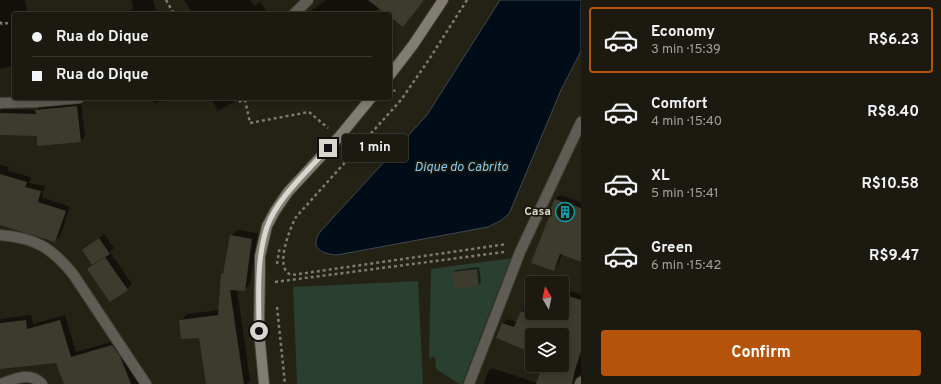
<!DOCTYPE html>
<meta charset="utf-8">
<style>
body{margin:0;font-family:Overpass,sans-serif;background:#28261e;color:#f1f3f6;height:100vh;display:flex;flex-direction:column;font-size:15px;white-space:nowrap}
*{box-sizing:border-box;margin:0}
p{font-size:13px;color:#a0a09f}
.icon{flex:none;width:22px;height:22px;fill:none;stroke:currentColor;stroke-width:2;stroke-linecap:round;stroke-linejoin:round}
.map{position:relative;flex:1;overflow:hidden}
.sheet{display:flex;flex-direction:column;background:#1b1910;width:360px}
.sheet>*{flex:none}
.top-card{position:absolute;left:12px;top:12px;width:380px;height:88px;border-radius:4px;box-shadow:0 2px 6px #0003,0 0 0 1px #393830;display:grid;align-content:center;height:88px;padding:0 20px;background:#1b1910}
.needle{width:26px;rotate:351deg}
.controls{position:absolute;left:525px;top:276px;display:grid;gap:8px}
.controls a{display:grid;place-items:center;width:44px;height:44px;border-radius:4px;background:#1b1910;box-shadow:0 2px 6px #0003,0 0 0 1px #393830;font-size:20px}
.end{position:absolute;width:18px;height:18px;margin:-9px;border:5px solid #d8d6ce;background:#111;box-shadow:0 0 0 2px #111}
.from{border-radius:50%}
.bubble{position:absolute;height:28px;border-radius:4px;background:#1b1910;box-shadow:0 2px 6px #0003,0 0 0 1px #393830;font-size:13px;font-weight:700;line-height:28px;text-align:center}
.top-card b{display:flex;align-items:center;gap:14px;height:38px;font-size:15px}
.top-card b+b{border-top:1px solid #393830}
.top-card i{width:10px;height:10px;background:#f1f3f6}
ul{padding:7px 0 0;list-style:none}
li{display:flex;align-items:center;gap:12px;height:66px;margin:0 8px 6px;padding:0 12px;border:2px solid transparent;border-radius:4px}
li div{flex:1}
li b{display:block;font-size:15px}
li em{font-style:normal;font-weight:700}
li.on{border-color:#b45309}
li>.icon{width:36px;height:36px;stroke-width:1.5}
.primary-button{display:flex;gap:8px;margin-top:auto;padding:8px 20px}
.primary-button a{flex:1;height:46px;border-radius:4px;background:#b45309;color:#fff;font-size:16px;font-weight:700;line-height:46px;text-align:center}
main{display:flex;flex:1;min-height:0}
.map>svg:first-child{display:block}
</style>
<main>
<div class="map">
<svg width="581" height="384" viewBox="0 0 581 384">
<rect width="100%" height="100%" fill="#242115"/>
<g fill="#293f2f">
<path d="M511 258 462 384H459L436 369 435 357 429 358 431 269Z"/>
<path d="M418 281 423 384H297L293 287Z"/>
</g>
<path fill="#000d18" stroke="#41494f" d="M500 0H581V51L561 90 509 214 500 221 488 227 337 255C322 254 309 248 320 232L427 115Z"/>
<g fill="#0007">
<path d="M0 0H25L27 14H14V65L12 66 0 69Z"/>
<path d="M131 0H153L157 14H117L134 9Z"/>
<path d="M184 0H250L255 6 260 2 268 14H193Z"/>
<path d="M326 0H424L390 16V14H388L379 7 374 14H306Z"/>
<path d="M153 98H181L154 103Z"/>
<path d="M211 98H238L234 102 218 111Z"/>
<path d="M81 102 85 136 81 141 38 135 0 134V111L3 109 36 110 40 106Z"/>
<path d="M0 165 9 167 8 171 31 177 29 183 45 186 42 197 70 207 60 236 55 241 0 215Z"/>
<path d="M560 195 581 202V261L562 254 558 265 553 270 551 216 555 199Z"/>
<path d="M237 230 258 233 250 284 244 290H237L250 380 247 384H207L200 337 180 321 187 314 219 310 222 274 225 271 231 236Z"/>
<path d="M104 234 114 248 110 252 132 284 127 289 89 269 93 265 83 250Z"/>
<path d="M479 267 481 282 479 285 453 273 456 270Z"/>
<path d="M562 289 581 294V375H579L578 379 581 384H484L487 373 492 368 537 383 544 365H562V335H532V352L497 338 503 323 508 319 517 322 522 311 526 307 532 309V313H562Z"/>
<path d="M31 315 33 324 65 315 76 352 118 340 125 351 137 381 142 379 143 384H65L54 356 0 368V319Z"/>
</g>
<g fill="#3d3a2e">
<path d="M368 0H424L403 27 390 17V14H386Z"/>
<path d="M77 106 81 142 37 146V136L0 135V113L36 114 35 110Z"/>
<path d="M0 174 27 182 25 187 41 191 38 202 66 211 55 242 0 225Z"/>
<path d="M555 199 581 208V262L560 254 554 271 531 263 549 217 547 216Z"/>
<path d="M230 235 252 239 245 291 230 290 244 384H206L199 338 181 339 179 320 218 315 221 273 223 274Z"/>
<path d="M99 238 110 254 92 265 82 250Z"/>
<path d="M105 257 128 290 110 302 87 269Z"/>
<path d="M477 269 479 286 455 289 452 272Z"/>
<path d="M562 294 581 300V351L575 370 572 384H536L543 365H562V335H532V353L496 338 502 323 514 327 521 311 540 319 541 313H562Z"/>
<path d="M26 320 27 329 60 320 71 357 112 345 120 356 131 384H64L56 363 0 369V323Z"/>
</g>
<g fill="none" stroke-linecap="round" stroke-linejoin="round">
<defs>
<path id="lane" d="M469 384 520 252 581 122"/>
<g id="street">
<path d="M294 14 308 0"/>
<path d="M0 103 35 102 79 98"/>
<path d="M0 235C35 238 51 247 73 274L146 384"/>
<path d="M1 384C15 379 30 371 42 384"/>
<path d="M580 384 581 382"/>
</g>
<g id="secondary">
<path d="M390 75 413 45 443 0"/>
<path d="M264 384 259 331 260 270V256L267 226 275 211 288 192 339 137 371 98"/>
</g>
</defs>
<use href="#lane" stroke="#413e33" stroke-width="12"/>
<use href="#street" stroke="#413e33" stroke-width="12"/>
<use href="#secondary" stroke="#413e33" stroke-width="12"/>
<g stroke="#7d7a70" stroke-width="2.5" stroke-dasharray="3 3" stroke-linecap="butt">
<path d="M166 0 174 14"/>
<path d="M467 0 428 61 401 100 296 217C290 228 273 270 292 275L507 244"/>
<path d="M0 22 2 24 14 22"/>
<path d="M390 96 395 90"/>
<path d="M236 98 237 102 245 100 250 123 309 112 328 128"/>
<path d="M277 264 280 246"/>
<path d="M275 282 504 252"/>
<path d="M277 307 285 384"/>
</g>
<use href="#lane" stroke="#5f5c56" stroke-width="10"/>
<use href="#street" stroke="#5f5c56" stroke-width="10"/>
<use href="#secondary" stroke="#827d74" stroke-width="10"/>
</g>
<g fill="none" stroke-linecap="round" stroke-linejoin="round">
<path stroke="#d8d6ce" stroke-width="5" d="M259 331C259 297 256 260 267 227 277 198 308 171 328 148"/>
</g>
<defs>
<symbol id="building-ring" viewBox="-11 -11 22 22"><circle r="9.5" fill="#1a170c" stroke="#0f9aa8" stroke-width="1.5"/><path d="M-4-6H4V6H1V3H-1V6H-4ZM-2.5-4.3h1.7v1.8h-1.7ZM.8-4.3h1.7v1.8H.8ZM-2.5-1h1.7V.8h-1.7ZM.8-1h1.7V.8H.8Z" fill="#0f9aa8"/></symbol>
</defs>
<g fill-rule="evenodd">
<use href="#building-ring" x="554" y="201" width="22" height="22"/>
</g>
<g text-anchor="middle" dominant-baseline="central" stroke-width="3.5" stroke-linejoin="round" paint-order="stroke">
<g font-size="12" font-weight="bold" fill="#d8d6ce" stroke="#1a170c" text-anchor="end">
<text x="551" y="212">Casa</text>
</g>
<g font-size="13" font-style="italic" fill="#85caf4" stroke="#1a170c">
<text x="461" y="168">Dique do Cabrito</text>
</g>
</g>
</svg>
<div class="controls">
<a><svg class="needle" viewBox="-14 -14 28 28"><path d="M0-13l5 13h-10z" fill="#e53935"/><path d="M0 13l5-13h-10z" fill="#a0a09f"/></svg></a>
<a><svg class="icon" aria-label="layers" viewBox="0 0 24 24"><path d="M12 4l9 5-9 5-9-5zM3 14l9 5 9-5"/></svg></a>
</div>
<i class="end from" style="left:259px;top:331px"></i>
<i class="end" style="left:328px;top:148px"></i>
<div class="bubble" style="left:342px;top:134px;width:66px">1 min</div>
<div class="top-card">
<b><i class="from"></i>Rua do Dique</b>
<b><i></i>Rua do Dique</b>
</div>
</div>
<section class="sheet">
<ul>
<li class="on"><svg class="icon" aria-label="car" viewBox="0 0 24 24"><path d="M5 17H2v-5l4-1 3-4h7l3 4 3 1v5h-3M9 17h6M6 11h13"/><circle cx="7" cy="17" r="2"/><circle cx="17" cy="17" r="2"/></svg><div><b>Economy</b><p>3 min · 15:39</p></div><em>R$6.23</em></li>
<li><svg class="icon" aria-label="car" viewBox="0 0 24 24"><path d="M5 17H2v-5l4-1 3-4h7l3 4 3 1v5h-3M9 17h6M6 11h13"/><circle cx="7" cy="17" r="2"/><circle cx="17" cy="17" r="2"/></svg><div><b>Comfort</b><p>4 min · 15:40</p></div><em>R$8.40</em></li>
<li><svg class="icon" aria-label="car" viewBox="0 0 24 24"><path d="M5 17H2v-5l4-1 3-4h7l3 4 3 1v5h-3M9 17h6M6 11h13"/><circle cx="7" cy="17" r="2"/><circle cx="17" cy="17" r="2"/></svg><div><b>XL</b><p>5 min · 15:41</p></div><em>R$10.58</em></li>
<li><svg class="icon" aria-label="car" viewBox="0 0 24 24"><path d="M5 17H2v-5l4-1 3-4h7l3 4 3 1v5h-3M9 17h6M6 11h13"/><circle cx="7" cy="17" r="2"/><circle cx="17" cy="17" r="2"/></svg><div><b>Green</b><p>6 min · 15:42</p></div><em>R$9.47</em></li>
</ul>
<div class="primary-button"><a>Confirm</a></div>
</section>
</main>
